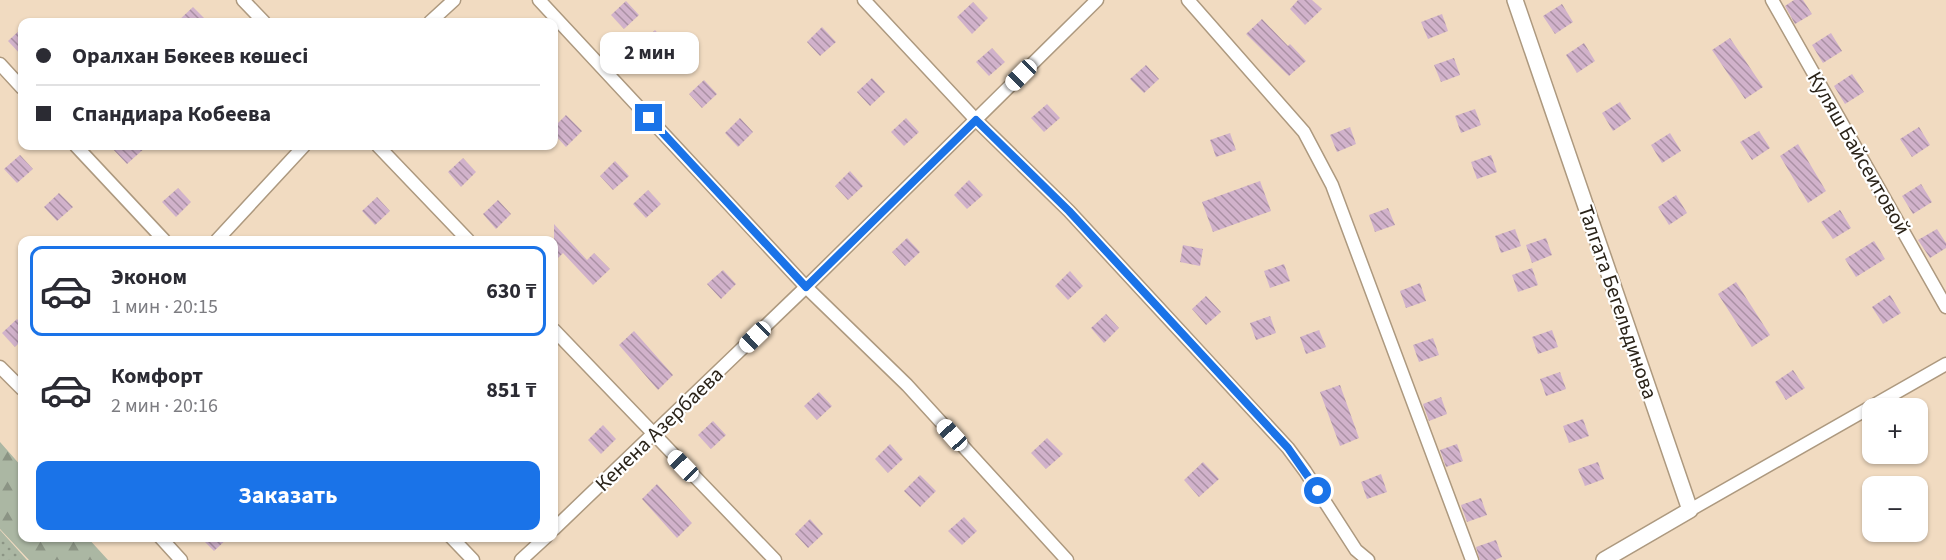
<!DOCTYPE html>
<html lang="ru">
<meta charset="utf-8">
<style>
body{margin:0;font-family:"Source Sans 3",sans-serif;background:#f7f7f7;color:#2b2b33;height:100vh;display:flex;flex-direction:column;font-size:22px;white-space:nowrap}
*{box-sizing:border-box;margin:0}
p{font-size:20px;color:#7c7c81}
.icon{flex:none;width:33px;height:33px;fill:none;stroke:currentColor;stroke-width:2;stroke-linecap:round;stroke-linejoin:round}
.map{position:relative;flex:1;overflow:hidden}
.side{position:absolute;left:18px;top:236px;width:540px;height:306px;display:flex;flex-direction:column;background:#fff;border-radius:12px;box-shadow:0 2px 4px #0004}
.side>*{flex:none}
.hud{position:absolute;left:18px;top:18px;width:540px;height:132px;border-radius:12px;box-shadow:0 2px 4px #0004;display:grid;align-content:center;height:132px;padding:0 18px;background:#fff}
.controls{position:absolute;left:1862px;top:398px;display:grid;gap:12px}
.controls a{display:grid;place-items:center;width:66px;height:66px;border-radius:12px;background:#fff;box-shadow:0 2px 4px #0004;font-size:30px}
.end{position:absolute;width:27px;height:27px;margin:-14px;border:8px solid #1a73e8;background:#fff;box-shadow:0 0 0 3px #fff}
.from{border-radius:50%}
.bubble{position:absolute;height:42px;border-radius:12px;background:#fff;box-shadow:0 2px 4px #0004;font-size:20px;font-weight:700;line-height:42px;text-align:center}
.car{position:absolute;width:18px;height:36px;margin:-18px -9px;border-radius:8px;box-shadow:0 0 4px 2px #0007;background:linear-gradient(#fff 24%,#345 0 40%,#fff 0 76%,#345 0 86%,#fff 0)}
.hud b{display:flex;align-items:center;gap:21px;height:57px;font-size:22px}
.hud b+b{border-top:2px solid #e1e1e2}
.hud i{width:15px;height:15px;background:#2b2b33}
ul{padding:10px 0 0;list-style:none}
li{display:flex;align-items:center;gap:18px;height:90px;margin:0 12px 9px;padding:0 6px;border:3px solid transparent;border-radius:12px}
li div{flex:1}
li b{display:block;font-size:22px}
li em{font-style:normal;font-weight:700}
li.current{border-color:#1a73e8}
li>.icon{width:54px;height:54px;stroke-width:1.5}
.action{display:flex;gap:12px;margin-top:auto;padding:12px 18px}
.action a{flex:1;height:69px;border-radius:12px;background:#1a73e8;color:#fff;font-size:24px;font-weight:700;line-height:69px;text-align:center}
.map>svg:first-child{display:block}
</style>
<div class="map">
<svg width="1946" height="560" viewBox="0 0 1946 560">
<defs>
<pattern id="green-dots" width="8" height="8" patternUnits="userSpaceOnUse" patternTransform="scale(1.5)"><rect width="8" height="8" fill="#abb7a3"/><path d="M2 2h.1M6 6h.1" fill="none" stroke="#8b9484" stroke-width="1.8" stroke-linecap="round"/></pattern>
<pattern id="forest-firs" width="22" height="20" patternUnits="userSpaceOnUse" patternTransform="scale(1.5)"><rect width="22" height="20" fill="#abb7a3"/><path d="M5 1l3.5 6h-7zM16 11l3.5 6h-7z" fill="#8b9484"/></pattern>
<pattern id="building-back-hatch" width="6" height="6" patternUnits="userSpaceOnUse" patternTransform="scale(1.5)"><rect width="6" height="6" fill="#d1b2cb"/><path d="M-1 5l2 2M0 0l6 6M5-1l2 2" fill="none" stroke="#aa90a4"/></pattern>
</defs>
<rect width="100%" height="100%" fill="#f1dbc1"/>
<path fill="url(#green-dots)" d="M0 530 27 560H0Z"/>
<path fill="url(#forest-firs)" d="M0 442 22 467V537H87L108 560H29L0 529Z"/>
<g fill="url(#building-back-hatch)">
<path d="M1298 0H1312L1322 9 1305 25 1290 9Z"/>
<path d="M1794 0H1803L1812 14 1795 24 1785 6Z"/>
<path d="M626 1 639 15 624 29 611 15Z"/>
<path d="M973 2 988 18 972 34 957 17Z"/>
<path d="M1562 4 1573 22 1555 34 1543 16Z"/>
<path d="M193 7 208 22H177Z"/>
<path d="M1442 14 1448 31 1428 39 1421 22Z"/>
<path d="M1262 19 1288 46 1290 44 1306 61 1289 76 1246 34Z"/>
<path d="M822 27 836 42 820 56 807 42Z"/>
<path d="M22 28V56L8 41Z"/>
<path d="M655 30 668 45 653 59 640 45Z"/>
<path d="M1831 33 1842 51 1823 63 1812 45Z"/>
<path d="M1730 38 1763 87 1745 99 1712 50Z"/>
<path d="M1584 43 1595 61 1577 73 1566 55Z"/>
<path d="M992 48 1005 62 989 76 976 62Z"/>
<path d="M1454 58 1460 75 1441 82 1434 65Z"/>
<path d="M1146 65 1159 79 1144 93 1130 79Z"/>
<path d="M1852 74 1864 92 1845 104 1834 86Z"/>
<path d="M872 78 885 92 870 106 857 92Z"/>
<path d="M704 80 717 94 702 108 689 94Z"/>
<path d="M1620 102 1631 119 1613 131 1602 113Z"/>
<path d="M1047 104 1060 118 1044 132 1031 118Z"/>
<path d="M1475 109 1481 125 1461 133 1455 116Z"/>
<path d="M566 115 582 131 566 147 554 134V127Z"/>
<path d="M740 118 753 132 738 147 725 133Z"/>
<path d="M906 118 919 132 904 146 891 132Z"/>
<path d="M1350 127 1356 144 1337 152 1330 135Z"/>
<path d="M1919 127 1930 145 1912 157 1900 139Z"/>
<path d="M1759 131 1770 148 1752 160 1740 142Z"/>
<path d="M1230 133 1236 150 1216 157 1210 140Z"/>
<path d="M1670 133 1681 151 1662 163 1651 145Z"/>
<path d="M1798 144 1826 191 1808 203 1780 156Z"/>
<path d="M110 146H147L127 164Z"/>
<path d="M20 155 33 169 17 183 4 169Z"/>
<path d="M1491 155 1497 172 1477 179 1471 162Z"/>
<path d="M463 158 476 172 461 187 448 172Z"/>
<path d="M615 161 629 176 613 190 600 176Z"/>
<path d="M850 171 863 186 848 200 835 186Z"/>
<path d="M969 180 983 195 967 209 954 195Z"/>
<path d="M1260 181 1271 211 1213 232 1202 202Z"/>
<path d="M1921 184 1932 202 1913 214 1902 196Z"/>
<path d="M178 188 191 202 176 217 162 202Z"/>
<path d="M648 190 661 204 646 218 633 204Z"/>
<path d="M59 193 73 207 57 221 44 207Z"/>
<path d="M1676 195 1687 213 1669 225 1658 207Z"/>
<path d="M377 197 390 211 375 225 362 211Z"/>
<path d="M498 200 511 214 496 229 483 214Z"/>
<path d="M1388 208 1395 225 1375 232 1369 215Z"/>
<path d="M1840 210 1851 228 1833 239 1821 222Z"/>
<path d="M554 224 587 260 594 253 610 269 593 285 563 253 554 262Z"/>
<path d="M1515 229 1521 246 1501 253 1495 236Z"/>
<path d="M1937 229 1946 243V248L1930 258 1918 240Z"/>
<path d="M907 238 920 252 905 266 892 252Z"/>
<path d="M1546 238 1552 255 1532 263 1526 245Z"/>
<path d="M1874 241 1885 259 1856 277 1845 259Z"/>
<path d="M1183 245 1203 249 1200 266 1180 262Z"/>
<path d="M1284 264 1290 281 1270 288 1264 271Z"/>
<path d="M1532 268 1538 285 1518 292 1512 275Z"/>
<path d="M723 270 736 284 721 299 707 284Z"/>
<path d="M1070 271 1083 286 1068 300 1055 286Z"/>
<path d="M1736 282 1770 335 1752 347 1718 294Z"/>
<path d="M1420 283 1426 301 1406 308 1400 291Z"/>
<path d="M1890 295 1901 313 1883 324 1872 307Z"/>
<path d="M1206 296 1221 312 1206 325 1192 309Z"/>
<path d="M1106 314 1119 328 1104 343 1091 328Z"/>
<path d="M1270 316 1276 333 1256 340 1250 323Z"/>
<path d="M17 319 22 325V340L15 347 2 333Z"/>
<path d="M1319 330 1326 347 1306 354 1300 337Z"/>
<path d="M1552 330 1558 347 1538 354 1532 337Z"/>
<path d="M634 331 673 375 658 390 619 345Z"/>
<path d="M1433 338 1439 355 1419 362 1413 345Z"/>
<path d="M1793 370 1805 388 1786 400 1775 382Z"/>
<path d="M1560 372 1566 389 1546 396 1540 379Z"/>
<path d="M1340 385 1359 438 1340 446 1320 392Z"/>
<path d="M819 392 832 406 817 420 804 406Z"/>
<path d="M1441 397 1447 414 1429 421 1423 404Z"/>
<path d="M1583 419 1589 436 1569 443 1563 426Z"/>
<path d="M713 421 726 435 711 449 698 435Z"/>
<path d="M603 425 616 439 601 454 588 440Z"/>
<path d="M1047 438 1063 454 1046 469 1031 453Z"/>
<path d="M890 444 903 459 888 473 875 459Z"/>
<path d="M1457 444 1463 461 1446 467 1440 450Z"/>
<path d="M1203 462 1219 479 1199 497 1184 480Z"/>
<path d="M1598 462 1604 479 1585 486 1578 469Z"/>
<path d="M1381 474 1387 492 1367 499 1361 482Z"/>
<path d="M920 475 936 491 920 507 904 491Z"/>
<path d="M657 484 692 523 677 538 642 499Z"/>
<path d="M1481 498 1487 515 1467 522 1461 505Z"/>
<path d="M964 517 977 531 962 545 948 531Z"/>
<path d="M810 519 823 534 808 548 795 534Z"/>
<path d="M200 537H229L214 551Z"/>
<path d="M1496 540 1502 557 1495 560H1480L1476 547Z"/>
</g>
<g fill="none" stroke-linecap="round" stroke-linejoin="round">
<defs>
<g id="minor">
<path d="M243 0 264 22"/>
<path d="M539 0 806 287 907 385 1067 560"/>
<path d="M864 0 976 120 1069 211 1288 448 1305 471 1356 550 1368 560"/>
<path d="M1188 0 1304 132 1332 185 1472 560"/>
<path d="M1772 0 1946 307"/>
<path d="M430 22 454 0"/>
<path d="M0 64 22 88"/>
<path d="M76 146 164 240"/>
<path d="M378 146 468 240"/>
<path d="M217 240 304 146"/>
<path d="M554 330 775 560"/>
<path d="M0 367 22 389"/>
<path d="M1690 510 1946 364"/>
<path d="M554 529 806 287 1097 0"/>
<path d="M160 537 181 560"/>
<path d="M451 537 473 560"/>
<path d="M521 560 546 537"/>
</g>
<path id="tertiary" d="M1515 0 1690 510 1604 560"/>
</defs>
<use href="#minor" stroke="#ad997f" stroke-width="15"/>
<use href="#tertiary" stroke="#ad997f" stroke-width="18"/>
<use href="#minor" stroke="#fff" stroke-width="12"/>
<use href="#tertiary" stroke="#fff" stroke-width="15"/>
</g>
<g fill="none" stroke-linecap="round" stroke-linejoin="round">
<path stroke="#1a73e8" stroke-width="8" d="M649 118 806 287 976 120 1069 211 1288 448 1318 491"/>
</g>
<g text-anchor="middle" dominant-baseline="central" stroke-width="4.5" stroke-linejoin="round" paint-order="stroke">
<g font-size="21" fill="#2a2319" stroke="#fff">
<text transform="translate(1859 153) rotate(60)">Куляш Байсеитовой</text>
<text transform="translate(1618 302) rotate(71)">Талгата Бегельдинова</text>
<text transform="translate(659 429) rotate(-44)">Кенена Азербаева</text>
</g>
</g>
</svg>
<div class="controls">
<a>+</a>
<a>−</a>
</div>
<i class="end from" style="left:1318px;top:491px"></i>
<i class="end" style="left:649px;top:118px"></i>
<div class="bubble" style="left:600px;top:32px;width:99px">2 мин</div>
<i class="car" style="left:1021px;top:75px;rotate:225deg"></i>
<i class="car" style="left:755px;top:337px;rotate:226deg"></i>
<i class="car" style="left:952px;top:435px;rotate:318deg"></i>
<i class="car" style="left:683px;top:466px;rotate:316deg"></i>
<div class="hud">
<b><i class="from"></i>Оралхан Бөкеев көшесі</b>
<b><i></i>Спандиара Кобеева</b>
</div>
<section class="side">
<ul>
<li class="current"><svg class="icon" aria-label="car" viewBox="0 0 24 24"><path d="M5 17H2v-5l4-1 3-4h7l3 4 3 1v5h-3M9 17h6M6 11h13"/><circle cx="7" cy="17" r="2"/><circle cx="17" cy="17" r="2"/></svg><div><b>Эконом</b><p>1 мин · 20:15</p></div><em>630 ₸</em></li>
<li><svg class="icon" aria-label="car" viewBox="0 0 24 24"><path d="M5 17H2v-5l4-1 3-4h7l3 4 3 1v5h-3M9 17h6M6 11h13"/><circle cx="7" cy="17" r="2"/><circle cx="17" cy="17" r="2"/></svg><div><b>Комфорт</b><p>2 мин · 20:16</p></div><em>851 ₸</em></li>
</ul>
<div class="action"><a>Заказать</a></div>
</section>
</div>
